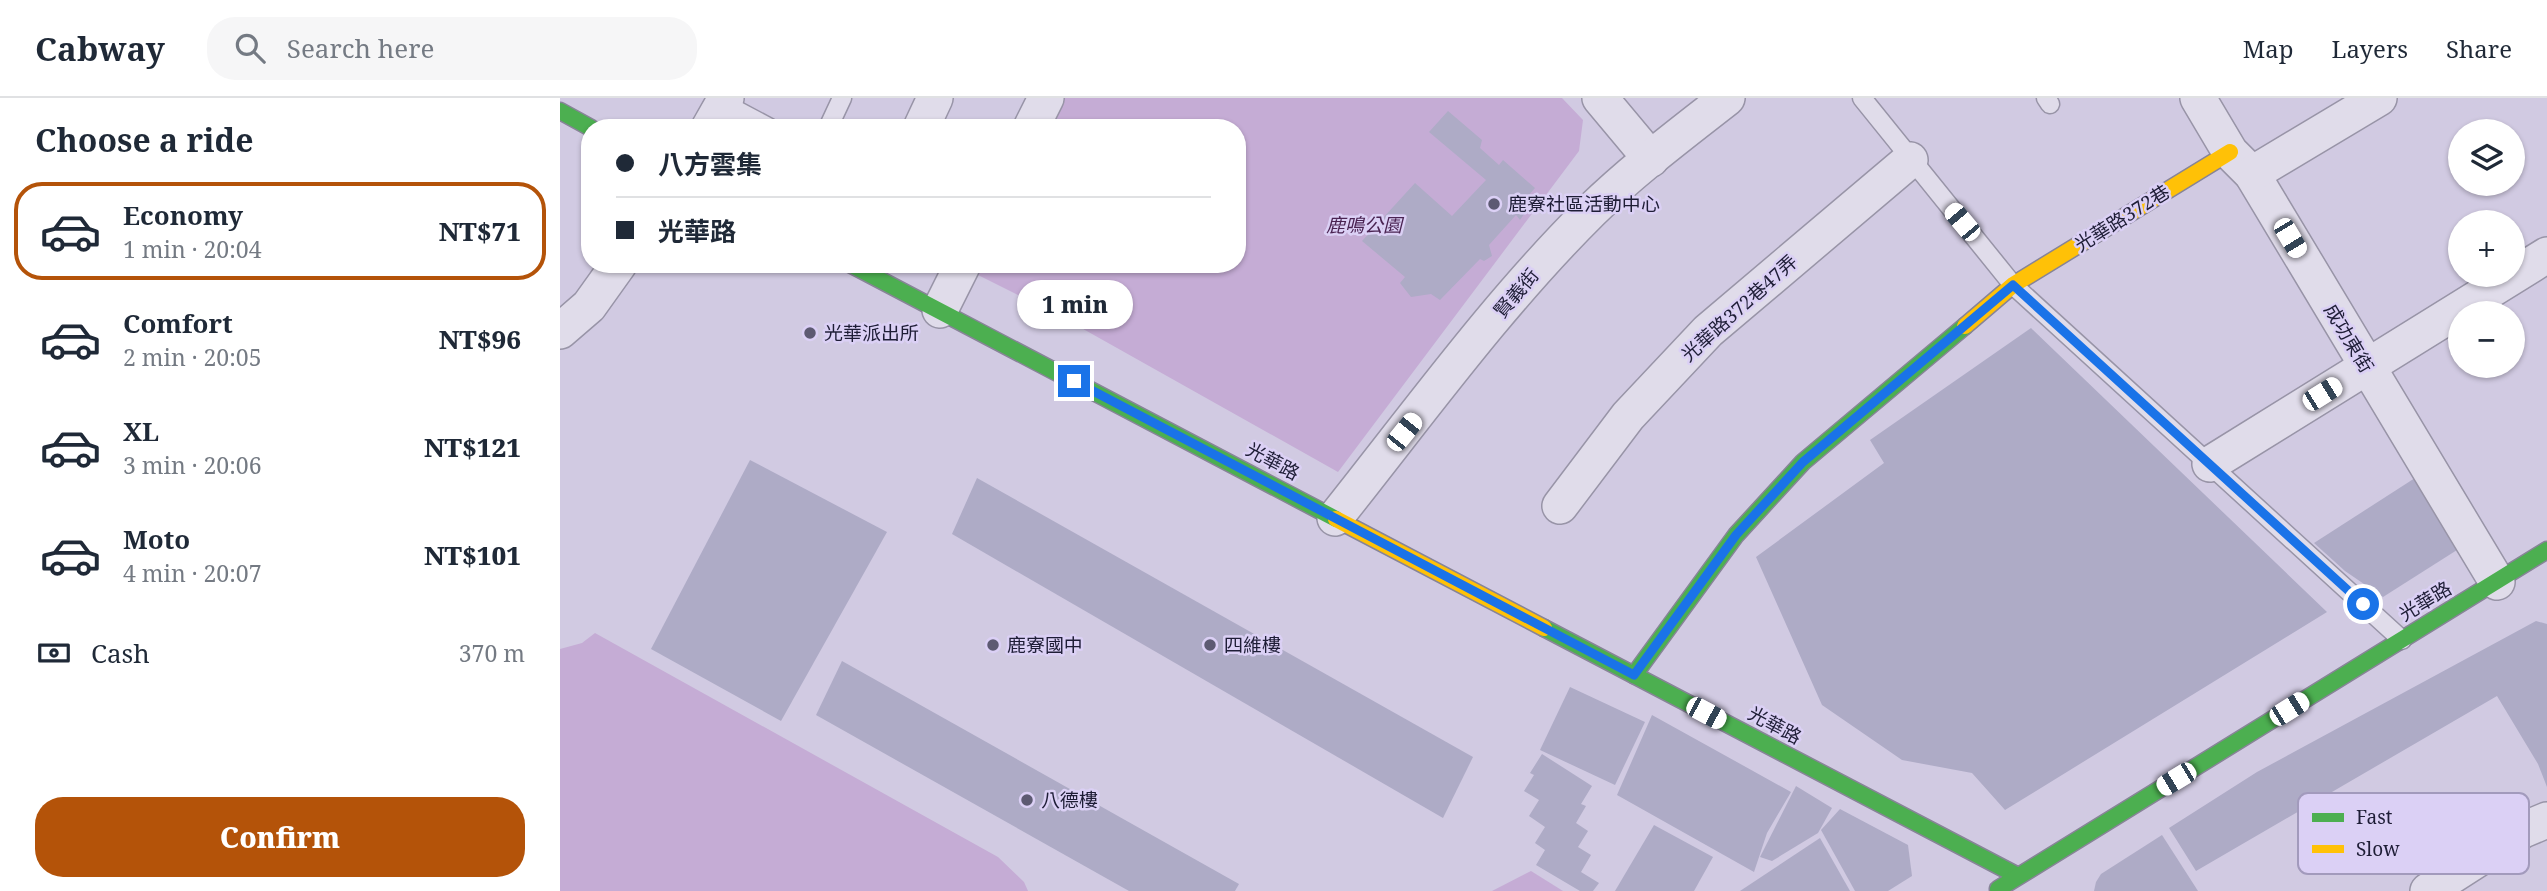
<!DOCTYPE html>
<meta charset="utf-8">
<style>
body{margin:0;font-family:"Noto Serif","Noto Sans TC",serif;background:#f6f6f7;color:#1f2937;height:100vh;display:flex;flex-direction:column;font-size:26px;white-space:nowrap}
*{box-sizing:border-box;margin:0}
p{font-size:23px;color:#747a83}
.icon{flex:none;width:38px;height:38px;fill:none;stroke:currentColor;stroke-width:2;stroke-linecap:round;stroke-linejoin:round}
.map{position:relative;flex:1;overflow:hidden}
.sheet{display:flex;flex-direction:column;background:#fff;width:560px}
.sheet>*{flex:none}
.hud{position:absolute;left:21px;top:21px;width:665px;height:154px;border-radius:28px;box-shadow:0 2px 5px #0004;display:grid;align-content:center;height:154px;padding:0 35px;background:#fff}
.tools{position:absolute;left:1888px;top:21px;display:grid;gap:14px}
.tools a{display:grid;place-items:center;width:77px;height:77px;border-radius:50%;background:#fff;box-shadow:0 2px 5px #0004;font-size:35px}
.end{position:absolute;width:32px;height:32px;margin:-16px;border:9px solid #1a73e8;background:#fff;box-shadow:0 0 0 4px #fff}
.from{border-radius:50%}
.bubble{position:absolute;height:49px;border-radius:24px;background:#fff;box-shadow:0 2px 5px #0004;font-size:23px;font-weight:800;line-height:49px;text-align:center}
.car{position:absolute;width:21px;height:42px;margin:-21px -10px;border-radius:9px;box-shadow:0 0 5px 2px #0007;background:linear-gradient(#fff 24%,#345 0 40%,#fff 0 76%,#345 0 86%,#fff 0)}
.hud b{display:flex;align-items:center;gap:24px;height:66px;font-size:26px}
.hud b+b{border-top:2px solid #e0e1e3}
.hud i{width:18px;height:18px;background:#1f2937}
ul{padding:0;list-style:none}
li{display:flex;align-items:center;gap:21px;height:98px;margin:0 14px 10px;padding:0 21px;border:4px solid transparent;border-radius:28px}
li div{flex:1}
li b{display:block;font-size:26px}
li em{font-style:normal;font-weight:800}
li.current{border-color:#b45309}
li>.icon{width:63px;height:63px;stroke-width:1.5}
h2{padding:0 35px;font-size:32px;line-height:84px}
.pay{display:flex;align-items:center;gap:18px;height:77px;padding:0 35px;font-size:26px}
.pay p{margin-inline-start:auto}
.primary-button{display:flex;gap:14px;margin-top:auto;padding:14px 35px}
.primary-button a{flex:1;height:80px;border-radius:28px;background:#b45309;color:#fff;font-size:28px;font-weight:800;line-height:80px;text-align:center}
header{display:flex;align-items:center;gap:42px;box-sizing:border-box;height:98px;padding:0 35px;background:#fff;border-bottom:2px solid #e0e1e3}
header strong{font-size:33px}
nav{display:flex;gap:38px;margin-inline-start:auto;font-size:24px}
.search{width:490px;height:63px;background:#f6f6f7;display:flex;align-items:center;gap:18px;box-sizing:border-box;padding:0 24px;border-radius:28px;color:#747a83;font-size:26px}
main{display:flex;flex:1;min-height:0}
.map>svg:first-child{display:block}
</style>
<header>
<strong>Cabway</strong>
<div class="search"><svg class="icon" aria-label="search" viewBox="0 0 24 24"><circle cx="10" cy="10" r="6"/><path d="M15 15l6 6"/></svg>Search here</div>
<nav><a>Map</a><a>Layers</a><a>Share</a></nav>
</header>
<main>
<section class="sheet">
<h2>Choose a ride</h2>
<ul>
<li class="current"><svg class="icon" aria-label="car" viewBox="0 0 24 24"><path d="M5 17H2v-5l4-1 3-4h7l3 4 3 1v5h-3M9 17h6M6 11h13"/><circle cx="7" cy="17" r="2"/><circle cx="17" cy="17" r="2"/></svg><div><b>Economy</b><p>1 min · 20:04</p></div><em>NT$71</em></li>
<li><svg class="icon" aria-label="car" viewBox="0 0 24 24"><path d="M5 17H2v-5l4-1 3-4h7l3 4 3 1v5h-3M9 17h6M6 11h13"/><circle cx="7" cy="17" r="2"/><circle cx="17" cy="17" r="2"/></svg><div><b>Comfort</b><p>2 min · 20:05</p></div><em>NT$96</em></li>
<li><svg class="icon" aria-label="car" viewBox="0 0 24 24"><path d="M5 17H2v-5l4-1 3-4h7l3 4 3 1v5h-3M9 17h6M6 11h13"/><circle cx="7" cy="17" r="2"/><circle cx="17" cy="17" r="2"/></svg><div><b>XL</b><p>3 min · 20:06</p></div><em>NT$121</em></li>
<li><svg class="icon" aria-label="car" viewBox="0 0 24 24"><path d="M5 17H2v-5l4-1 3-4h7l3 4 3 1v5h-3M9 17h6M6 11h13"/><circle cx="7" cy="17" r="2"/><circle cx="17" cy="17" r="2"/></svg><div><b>Moto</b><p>4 min · 20:07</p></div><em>NT$101</em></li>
</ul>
<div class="pay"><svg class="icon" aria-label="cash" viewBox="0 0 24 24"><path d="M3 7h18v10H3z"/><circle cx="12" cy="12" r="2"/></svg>Cash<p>370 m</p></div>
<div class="primary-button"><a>Confirm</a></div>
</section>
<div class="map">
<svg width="1987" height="793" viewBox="0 0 1987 793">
<rect width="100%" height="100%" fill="#d1cae2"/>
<g fill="#c5acd5">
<path d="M502 0H1002L1023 22 1019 53 778 374 500 218 416 176 421 166H677V30H487Z"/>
<path d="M35 535 438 759 464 784 468 793H0V551L22 545Z"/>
<path d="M971 773 1003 793H932Z"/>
</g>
<g fill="#aeabc6">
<path d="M888 13 922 42 920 50 939 67 943 62 975 90 963 104 969 109 960 122 956 117 929 147 932 158 924 163 920 161 880 202 871 196 851 199 840 185 845 179 802 143 855 85 892 118 926 82 869 34Z"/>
<path d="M1471 230 1767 514 1445 712 1412 675 1342 662 1262 607 1196 459 1324 365 1310 342Z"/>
<path d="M190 362 327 434 221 623 91 551Z"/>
<path d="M417 380 913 659 883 720 392 436Z"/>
<path d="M1855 380 1897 452 1823 499 1785 473 1754 445Z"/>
<path d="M1976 523 1987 526V689L1978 666 1937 598 1636 773 1609 730 1697 674Z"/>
<path d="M282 563 679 786 675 793H569L256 617Z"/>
<path d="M1010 589 1085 624 1055 687 980 652Z"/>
<path d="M1092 617 1231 694 1207 735 1194 774 1057 697Z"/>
<path d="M982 656 1032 688 1021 706 1026 708 1016 725 1028 733 1018 749 1031 757 1021 774 1039 785 1033 793H1020L976 767 985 752 975 745 985 729 969 718 979 702 964 693 974 677 970 675Z"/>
<path d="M1236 688 1272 710 1258 735 1212 763 1200 759Z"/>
<path d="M1280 711 1348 747 1352 778 1328 793H1295L1261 732Z"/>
<path d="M1094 727 1153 759 1134 793H1055Z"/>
<path d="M1602 737 1638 793H1534L1536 784 1541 776Z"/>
<path d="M1260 740 1290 793H1180Z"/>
</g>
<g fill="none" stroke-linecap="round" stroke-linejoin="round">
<defs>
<g id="lane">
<path d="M1302 0 1453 187 1842 542"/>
<path d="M1486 0 1490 6"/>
<path d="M163 5 210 30"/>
<path d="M268 30 282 0"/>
</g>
<g id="street">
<path d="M1040 0 1091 61"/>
<path d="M1638 0 1670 54 1692 76 1937 484"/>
<path d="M149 30 166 0"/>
<path d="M361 30 375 0"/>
<path d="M471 30 486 0"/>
<path d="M1692 76 1819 0"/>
<path d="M380 212 403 166"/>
<path d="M0 233 29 208 59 166"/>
<path d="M1650 366 1987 157"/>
<path d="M1000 408 1068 318 1148 233 1350 62"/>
<path d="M775 420C858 316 937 206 1031 113 1073 72 1121 36 1167 0"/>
<path d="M1868 793 1963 732 1987 722"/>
</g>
<g id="fast">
<path d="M0 13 31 30"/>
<path d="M290 166 776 421"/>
<path d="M984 530 1458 778"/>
<path d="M1074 577 1176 437 1243 364 1405 228"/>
<path d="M1438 791 1987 452"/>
</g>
<g id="slow">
<path d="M1405 228 1453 187 1670 54"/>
<path d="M776 421 984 530"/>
</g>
</defs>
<use href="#lane" stroke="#9894a7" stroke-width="21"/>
<use href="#street" stroke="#9894a7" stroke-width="38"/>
<use href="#fast" stroke="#878497" stroke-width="19"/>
<use href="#slow" stroke="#878497" stroke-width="19"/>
<use href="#lane" stroke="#e0dcea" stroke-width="18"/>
<use href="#street" stroke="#e0dcea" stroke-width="35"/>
<use href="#fast" stroke="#4caf50" stroke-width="16"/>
<use href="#slow" stroke="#ffc107" stroke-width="16"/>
</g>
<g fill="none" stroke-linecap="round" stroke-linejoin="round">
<path stroke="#1a73e8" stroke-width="9" d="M514 283 1074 577 1176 437 1243 364 1453 187 1803 506"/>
</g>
<g fill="#5d5a72" stroke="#dbd0f5" stroke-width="2.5">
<circle cx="934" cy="106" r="7"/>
<circle cx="250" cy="235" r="7"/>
<circle cx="433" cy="547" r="7"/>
<circle cx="650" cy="547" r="7"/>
<circle cx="467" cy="702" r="7"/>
</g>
<g text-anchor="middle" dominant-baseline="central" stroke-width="5" stroke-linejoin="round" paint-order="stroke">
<g font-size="19" fill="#1e1d36" stroke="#dbd0f5" text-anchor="start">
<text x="948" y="106">鹿寮社區活動中心</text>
<text x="264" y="235">光華派出所</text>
<text x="447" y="547">鹿寮國中</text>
<text x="664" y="547">四維樓</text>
<text x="481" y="702">八德樓</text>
</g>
<g font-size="19" fill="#1e1d36" stroke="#dbd0f5">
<text transform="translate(1562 120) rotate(-32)">光華路372巷</text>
<text transform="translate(956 195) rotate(-50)">賢義街</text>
<text transform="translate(1179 210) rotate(-42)">光華路372巷47弄</text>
<text transform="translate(1789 240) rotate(59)">成功東街</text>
<text transform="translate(713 363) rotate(28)">光華路</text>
<text transform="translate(1865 503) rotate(-31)">光華路</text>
<text transform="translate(1215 627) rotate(28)">光華路</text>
</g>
<g font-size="19" font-style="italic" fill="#4a2352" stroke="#dbd0f5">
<text x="804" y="127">鹿鳴公園</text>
</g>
</g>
<rect x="1738" y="695" width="231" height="81" rx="10" fill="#dbd0f5" stroke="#a29abc" stroke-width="2"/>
<rect x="1752" y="715" width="32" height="9" fill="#4caf50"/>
<rect x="1752" y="747" width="32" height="8" fill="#ffc107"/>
<g font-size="19" fill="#1e1d36">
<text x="1796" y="726">Fast</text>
<text x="1796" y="758">Slow</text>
</g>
</svg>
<div class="tools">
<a><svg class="icon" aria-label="layers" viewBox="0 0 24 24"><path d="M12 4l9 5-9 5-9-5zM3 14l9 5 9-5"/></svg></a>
<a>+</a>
<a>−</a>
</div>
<i class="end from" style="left:1803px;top:506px"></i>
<i class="end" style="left:514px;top:283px"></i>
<div class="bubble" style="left:457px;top:182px;width:116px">1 min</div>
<i class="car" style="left:1402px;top:124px;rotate:320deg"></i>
<i class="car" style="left:1730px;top:140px;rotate:149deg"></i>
<i class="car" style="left:1762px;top:296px;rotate:58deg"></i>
<i class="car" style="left:844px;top:334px;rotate:39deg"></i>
<i class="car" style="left:1729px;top:611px;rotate:58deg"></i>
<i class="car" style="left:1146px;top:615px;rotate:118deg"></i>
<i class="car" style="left:1616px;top:681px;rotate:239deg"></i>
<div class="hud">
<b><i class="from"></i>八方雲集</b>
<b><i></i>光華路</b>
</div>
</div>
</main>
